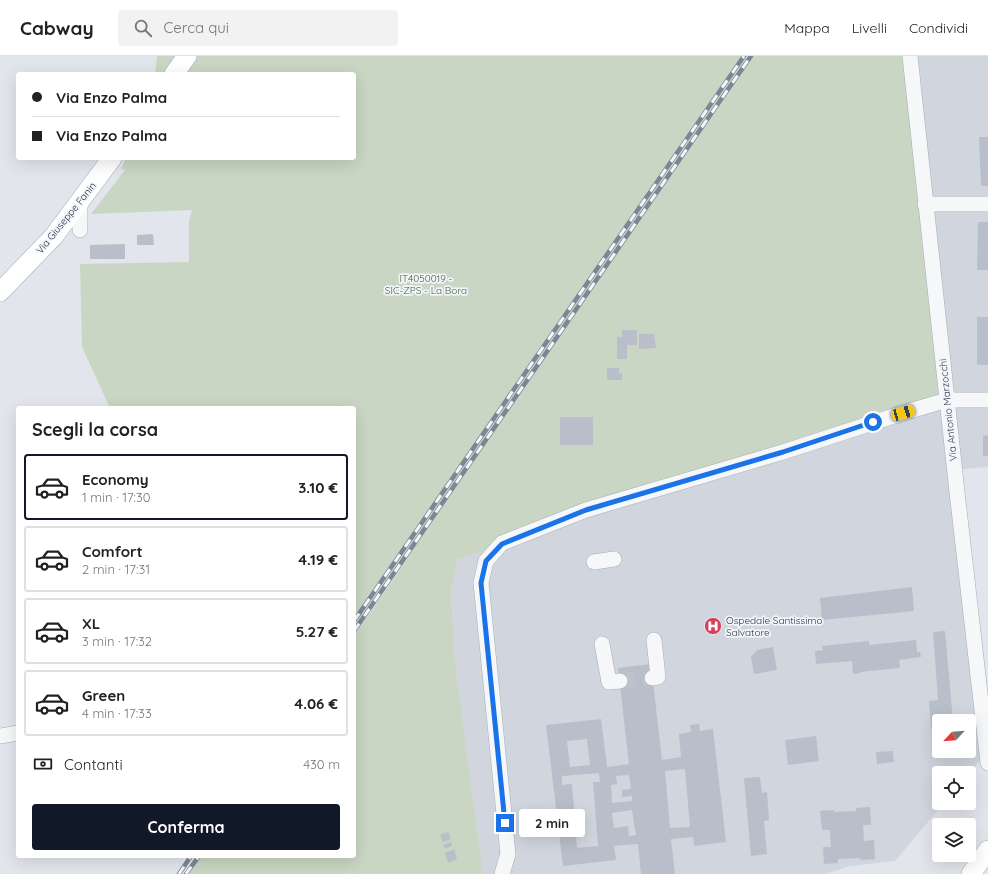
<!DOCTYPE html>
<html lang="it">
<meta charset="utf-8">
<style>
body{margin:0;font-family:Quicksand,sans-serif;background:#f2f2f2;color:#222;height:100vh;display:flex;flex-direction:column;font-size:15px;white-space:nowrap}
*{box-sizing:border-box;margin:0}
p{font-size:13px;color:#767676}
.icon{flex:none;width:22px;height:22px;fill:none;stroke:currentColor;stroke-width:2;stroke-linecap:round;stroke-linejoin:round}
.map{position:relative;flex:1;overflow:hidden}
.drawer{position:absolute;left:16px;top:350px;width:340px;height:452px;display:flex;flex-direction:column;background:#fff;border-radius:4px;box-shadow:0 4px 16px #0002}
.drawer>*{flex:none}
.banner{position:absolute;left:16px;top:16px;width:340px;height:88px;border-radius:4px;box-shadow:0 4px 16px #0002;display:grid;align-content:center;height:88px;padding:0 16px;background:#fff}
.needle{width:26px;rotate:244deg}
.tools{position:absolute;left:932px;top:658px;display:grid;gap:8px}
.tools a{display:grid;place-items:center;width:44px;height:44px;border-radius:4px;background:#fff;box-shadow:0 4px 16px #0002;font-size:20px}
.end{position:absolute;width:18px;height:18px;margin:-9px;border:5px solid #1a73e8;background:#fff;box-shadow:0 0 0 2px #fff}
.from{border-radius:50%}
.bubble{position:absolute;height:28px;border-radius:4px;background:#fff;box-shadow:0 4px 16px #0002;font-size:13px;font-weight:700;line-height:28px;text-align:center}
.car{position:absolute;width:12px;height:24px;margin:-12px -6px;border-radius:5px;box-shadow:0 0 3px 1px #0007;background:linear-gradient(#f5c518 24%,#345 0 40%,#f5c518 0 76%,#345 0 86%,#f5c518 0)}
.banner b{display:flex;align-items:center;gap:14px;height:38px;font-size:15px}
.banner b+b{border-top:1px solid #e0e0e0}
.banner i{width:10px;height:10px;background:#222}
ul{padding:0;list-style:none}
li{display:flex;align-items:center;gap:12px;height:66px;margin:0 8px 6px;padding:0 8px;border:2px solid #e0e0e0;border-radius:4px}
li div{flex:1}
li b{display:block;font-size:15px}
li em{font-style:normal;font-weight:700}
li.active{border-color:#111827}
li>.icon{width:36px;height:36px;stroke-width:1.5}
h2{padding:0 16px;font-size:18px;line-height:48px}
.pay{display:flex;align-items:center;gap:10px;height:44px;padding:0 16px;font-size:15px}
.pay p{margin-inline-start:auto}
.cta{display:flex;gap:8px;margin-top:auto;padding:8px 16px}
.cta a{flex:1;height:46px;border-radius:4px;background:#111827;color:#fff;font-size:16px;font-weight:700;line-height:46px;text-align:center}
header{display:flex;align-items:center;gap:24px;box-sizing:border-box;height:56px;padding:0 20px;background:#fff;border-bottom:1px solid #e0e0e0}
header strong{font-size:19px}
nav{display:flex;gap:22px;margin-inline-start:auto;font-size:14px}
.search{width:280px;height:36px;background:#f2f2f2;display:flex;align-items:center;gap:10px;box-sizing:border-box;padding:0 14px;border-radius:4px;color:#767676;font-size:15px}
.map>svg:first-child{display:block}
</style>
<header>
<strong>Cabway</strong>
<div class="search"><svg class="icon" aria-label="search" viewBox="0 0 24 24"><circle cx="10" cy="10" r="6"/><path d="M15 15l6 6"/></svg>Cerca qui</div>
<nav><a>Mappa</a><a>Livelli</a><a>Condividi</a></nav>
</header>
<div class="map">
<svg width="988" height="818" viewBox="0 0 988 818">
<rect width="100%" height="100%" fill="#e2e6ec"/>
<path fill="#d0d5de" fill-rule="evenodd" d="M905 0H988V411L951 414 984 700 969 718 939 717V747H944L895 805 849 810 826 818H483L455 605 451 536 457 503 502 487ZM939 665H969V695H939Z"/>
<path fill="#c8d6c3" d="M157 0H905L940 331 939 348 457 503 451 536 455 605 483 818H189L201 800H354V580L412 496 354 576V352H110L82 291 80 208 189 206V165L192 154 91 158 125 114 121 113 126 102H354V18H155Z"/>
<g fill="#b9bfca" fill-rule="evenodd">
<path d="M979 81H988V130H981Z"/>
<path d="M978 166H988V214H977Z"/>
<path d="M153 178 154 189H137V179Z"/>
<path d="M125 188V203H90V189Z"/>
<rect x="977" y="261" width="11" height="48"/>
<path d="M622 274H637V289H627V303H617V281H622Z"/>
<path d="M639 278H654L656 292 639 293Z"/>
<path d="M607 312H619V317H622V324H607Z"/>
<rect x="560" y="361" width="33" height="28"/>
<path d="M988 379V400H983V380Z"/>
<path d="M912 531 914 555 822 564 820 542Z"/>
<path d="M945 575 953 665H939V672L931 673 929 645 938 644 933 576Z"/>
<path d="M916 584 917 596H920L921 601 899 604 900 612 860 616V617L853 618 852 605 816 608 815 595 823 594 822 590 869 585V589Z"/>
<path d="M773 591 777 614 754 618 751 601 757 594Z"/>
<path d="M651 608 662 704 681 701 679 678 691 676 690 669 699 668 700 675 713 673 726 786 694 790 693 781 671 783 675 818H641L638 788 614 790 616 804 563 810 546 669 601 663 607 711 629 708 618 612ZM587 683 590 709 570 711 567 685ZM685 713 690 771 670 772 665 715ZM599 717 600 726H593L598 790 577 792 572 728 562 729V720ZM629 719 631 733 622 734V741L632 740V745L612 747 611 729 617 728 616 720ZM632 754 636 779 629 780 628 770 614 772 612 757Z"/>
<path d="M816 680 819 705 788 709 785 684Z"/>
<path d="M893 695 894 706 877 708 876 696Z"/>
<path d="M760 721 762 737 767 736 769 764 764 765 767 798 751 800 744 722Z"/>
<path d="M870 751 871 769H863L864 785 874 784 875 803 861 804 860 802 838 803V807L824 808 823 791H831L830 774H822L820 755 834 754V756L856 755V752Z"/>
<path d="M448 776 451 783 443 786 440 779Z"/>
<path d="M451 786 452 790 445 793 443 789Z"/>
<path d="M454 793 457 803 448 807 445 797Z"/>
</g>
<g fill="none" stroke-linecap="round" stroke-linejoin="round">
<path stroke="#bdc2cb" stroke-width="15" stroke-dasharray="15 8" stroke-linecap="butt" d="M620 625 652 622"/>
<defs>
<g id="minor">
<path d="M910 0 957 436 988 707"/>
<path d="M925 148H988"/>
<path d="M80 174V147"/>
<path d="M594 506 614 503"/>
<path d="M602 588 609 626 620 625"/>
<path d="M652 622 658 621 654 584"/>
<path d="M0 680 18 677"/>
<path d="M502 818 508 798 481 527 486 505 502 487 586 454 783 396 903 357 947 344H988"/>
</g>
<g id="major">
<path d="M174 18 187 0"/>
<path d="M0 236 54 180 112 102"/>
<path d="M971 818 988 794"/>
</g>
</defs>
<use href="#minor" stroke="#a7adb7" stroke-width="16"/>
<use href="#major" stroke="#a1abb8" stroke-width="20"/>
<use href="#minor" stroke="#f6f7f9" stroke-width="15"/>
<use href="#major" stroke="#fff" stroke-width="19"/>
<defs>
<g id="rail">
<path d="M354 565 744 0"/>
<path d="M354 575 751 0"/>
<path d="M179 818 191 800"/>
<path d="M186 818 199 800"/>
</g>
</defs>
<use href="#rail" stroke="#7b8696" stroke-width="4.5"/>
<use href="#rail" stroke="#f2f5f9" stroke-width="3" stroke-dasharray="9" stroke-linecap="butt"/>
</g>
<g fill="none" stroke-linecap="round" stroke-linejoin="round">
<path stroke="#1a73e8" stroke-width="5" d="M505 767 481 527 486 505 502 488 586 454 783 396 873 366"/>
</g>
<defs>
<symbol id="hospital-disc" viewBox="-11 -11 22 22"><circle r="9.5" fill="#d7415a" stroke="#f2f5f9"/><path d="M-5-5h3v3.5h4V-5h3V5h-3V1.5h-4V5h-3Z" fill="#fff"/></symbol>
</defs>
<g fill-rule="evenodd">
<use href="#hospital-disc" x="703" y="560" width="20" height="20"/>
</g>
<g text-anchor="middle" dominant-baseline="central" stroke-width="3.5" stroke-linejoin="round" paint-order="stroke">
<g font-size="10" fill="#293445" stroke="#f2f5f9">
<text transform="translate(66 162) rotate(-51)">Via Giuseppe Fanin</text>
<text transform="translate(948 354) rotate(-96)">Via Antonio Marzocchi</text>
</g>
<g font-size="10" fill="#3f6235" stroke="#f2f5f9">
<text x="426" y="222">IT4050019 -<tspan x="426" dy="12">SIC-ZPS - La Bora</tspan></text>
</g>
<g font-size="10" fill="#293445" stroke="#f2f5f9" text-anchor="start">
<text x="726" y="564">Ospedale Santissimo<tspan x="726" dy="12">Salvatore</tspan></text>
</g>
</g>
</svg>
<div class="tools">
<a><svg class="needle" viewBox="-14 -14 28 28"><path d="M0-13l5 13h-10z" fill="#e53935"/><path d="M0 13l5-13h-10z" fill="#767676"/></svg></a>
<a><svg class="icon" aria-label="locate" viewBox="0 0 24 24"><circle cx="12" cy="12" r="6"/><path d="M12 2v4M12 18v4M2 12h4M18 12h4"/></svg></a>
<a><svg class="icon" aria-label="layers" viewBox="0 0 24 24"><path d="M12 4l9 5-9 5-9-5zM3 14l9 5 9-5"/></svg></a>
</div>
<i class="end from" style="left:873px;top:366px"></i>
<i class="end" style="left:505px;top:767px"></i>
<div class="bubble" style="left:519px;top:753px;width:66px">2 min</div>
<i class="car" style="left:903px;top:357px;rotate:74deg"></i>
<div class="banner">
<b><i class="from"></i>Via Enzo Palma</b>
<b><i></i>Via Enzo Palma</b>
</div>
<section class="drawer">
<h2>Scegli la corsa</h2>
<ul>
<li class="active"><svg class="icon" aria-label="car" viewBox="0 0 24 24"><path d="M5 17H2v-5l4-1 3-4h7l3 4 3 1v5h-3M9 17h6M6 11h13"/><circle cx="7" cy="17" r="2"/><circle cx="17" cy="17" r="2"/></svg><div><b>Economy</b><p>1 min · 17:30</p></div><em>3.10 €</em></li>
<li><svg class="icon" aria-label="car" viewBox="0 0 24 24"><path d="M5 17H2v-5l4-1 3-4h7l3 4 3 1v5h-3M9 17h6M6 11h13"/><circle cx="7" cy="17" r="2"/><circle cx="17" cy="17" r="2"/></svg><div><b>Comfort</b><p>2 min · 17:31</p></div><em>4.19 €</em></li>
<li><svg class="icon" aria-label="car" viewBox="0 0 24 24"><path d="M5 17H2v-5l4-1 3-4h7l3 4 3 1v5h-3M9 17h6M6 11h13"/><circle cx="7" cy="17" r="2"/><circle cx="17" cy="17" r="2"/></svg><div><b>XL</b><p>3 min · 17:32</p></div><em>5.27 €</em></li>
<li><svg class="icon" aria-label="car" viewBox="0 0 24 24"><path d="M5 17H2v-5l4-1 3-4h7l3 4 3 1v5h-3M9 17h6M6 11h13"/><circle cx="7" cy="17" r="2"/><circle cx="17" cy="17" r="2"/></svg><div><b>Green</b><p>4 min · 17:33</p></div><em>4.06 €</em></li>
</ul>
<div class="pay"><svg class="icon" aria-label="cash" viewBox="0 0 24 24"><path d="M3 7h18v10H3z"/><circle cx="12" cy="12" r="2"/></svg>Contanti<p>430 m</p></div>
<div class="cta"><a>Conferma</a></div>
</section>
</div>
